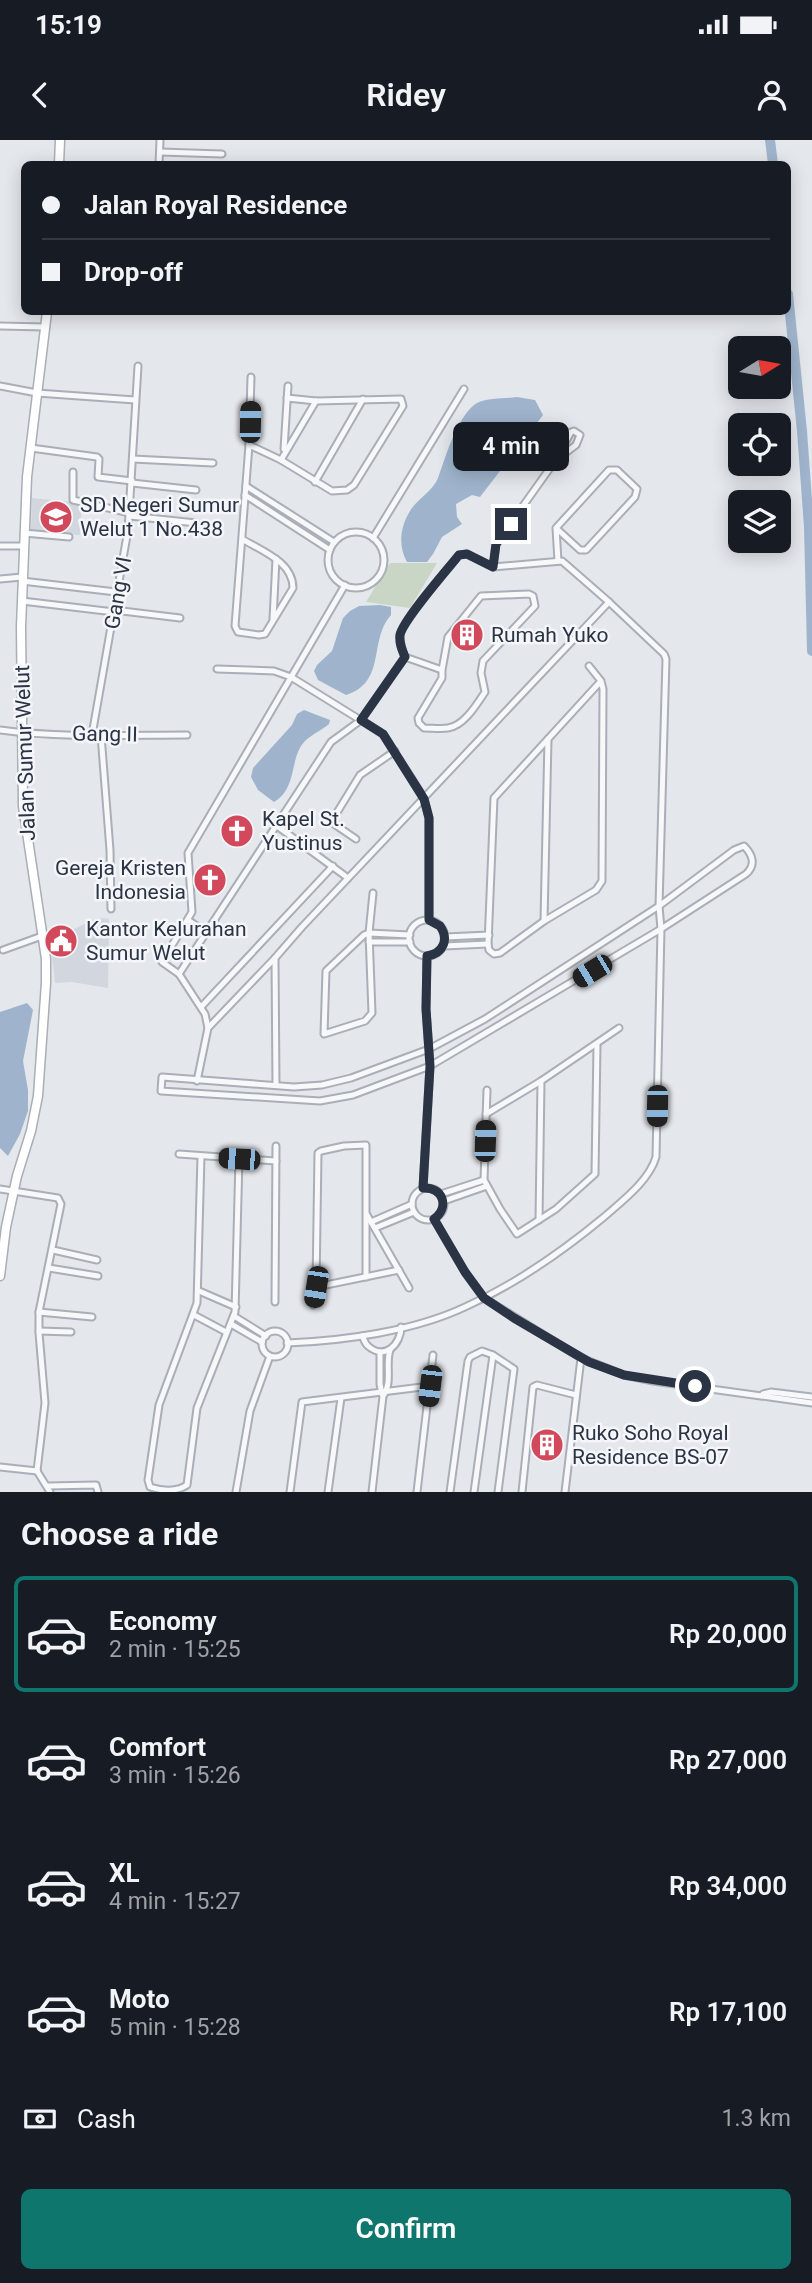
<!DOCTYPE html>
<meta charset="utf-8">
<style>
body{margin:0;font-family:Roboto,sans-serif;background:#20242c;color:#f1f3f6;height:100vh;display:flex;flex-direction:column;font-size:26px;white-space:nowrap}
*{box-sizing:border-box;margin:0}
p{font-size:23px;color:#9ea1a6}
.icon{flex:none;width:38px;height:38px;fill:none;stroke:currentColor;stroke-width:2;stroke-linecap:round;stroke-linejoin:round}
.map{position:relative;height:1352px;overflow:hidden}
.panel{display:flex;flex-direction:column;background:#171b24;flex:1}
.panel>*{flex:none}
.banner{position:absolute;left:21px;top:21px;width:770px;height:154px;border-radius:10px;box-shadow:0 4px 18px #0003;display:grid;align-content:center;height:154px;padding:0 21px;background:#171b24}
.needle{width:46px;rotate:79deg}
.fabs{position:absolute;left:728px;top:196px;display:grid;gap:14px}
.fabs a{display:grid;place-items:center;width:63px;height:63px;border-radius:10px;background:#171b24;box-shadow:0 4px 18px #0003;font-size:35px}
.end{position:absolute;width:32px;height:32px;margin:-16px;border:9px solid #2b3445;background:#fff;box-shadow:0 0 0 4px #fff}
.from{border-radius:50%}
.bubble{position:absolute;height:49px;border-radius:10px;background:#171b24;box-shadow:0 4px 18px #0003;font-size:23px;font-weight:600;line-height:49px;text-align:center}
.car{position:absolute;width:21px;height:42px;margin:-21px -10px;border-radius:9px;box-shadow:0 0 5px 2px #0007;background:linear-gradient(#222 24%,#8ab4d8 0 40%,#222 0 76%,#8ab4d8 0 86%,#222 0)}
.banner b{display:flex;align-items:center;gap:24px;height:66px;font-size:26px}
.banner b+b{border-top:2px solid #363941}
.banner i{width:18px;height:18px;background:#f1f3f6}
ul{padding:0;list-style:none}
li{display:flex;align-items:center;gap:21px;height:116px;margin:0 14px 10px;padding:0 7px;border:4px solid transparent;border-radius:10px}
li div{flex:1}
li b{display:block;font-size:26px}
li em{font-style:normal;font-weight:600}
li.selected{border-color:#0f766e}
li>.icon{width:63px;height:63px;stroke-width:1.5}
h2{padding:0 21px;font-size:32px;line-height:84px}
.pay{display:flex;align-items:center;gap:18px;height:77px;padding:0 21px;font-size:26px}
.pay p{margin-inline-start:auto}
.action{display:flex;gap:14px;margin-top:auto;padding:14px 21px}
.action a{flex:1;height:80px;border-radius:10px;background:#0f766e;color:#fff;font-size:28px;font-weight:600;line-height:80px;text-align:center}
.status{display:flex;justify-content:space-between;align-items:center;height:49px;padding:0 35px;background:#171b24;direction:ltr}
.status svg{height:19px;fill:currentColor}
header{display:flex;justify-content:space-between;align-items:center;height:91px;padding:0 21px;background:#171b24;font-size:32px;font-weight:600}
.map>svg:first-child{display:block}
</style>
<div class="status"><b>15:19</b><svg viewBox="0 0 49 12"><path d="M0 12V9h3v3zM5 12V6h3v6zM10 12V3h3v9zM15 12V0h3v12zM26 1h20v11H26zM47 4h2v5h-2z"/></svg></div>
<header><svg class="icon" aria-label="back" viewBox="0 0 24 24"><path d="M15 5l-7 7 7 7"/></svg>Ridey<svg class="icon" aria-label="person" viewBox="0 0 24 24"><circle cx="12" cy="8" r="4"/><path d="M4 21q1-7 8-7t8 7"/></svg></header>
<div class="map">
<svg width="812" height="1352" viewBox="0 0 812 1352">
<rect width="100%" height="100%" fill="#e4e7ec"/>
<g fill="#d2d6de">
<path d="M32 358 82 363 80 395 31 392Z"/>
<path d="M97 778 109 779 108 848 72 842 55 843 52 814 75 810 72 790Z"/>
</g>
<path fill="#c9d6c5" d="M390 423H437L410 468 366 462Z"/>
<g fill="#9fb4cc">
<path d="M517 257 535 260 543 275 480 357 472 355 456 364 457 377 462 384 442 397 433 414 427 422H407C398 406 400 387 410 371 417 359 433 351 438 338 446 316 456 280 474 265 484 257 505 259 517 257Z"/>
<path d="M380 465 391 467V475C368 501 387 542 346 555L318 540 314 531 317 525 332 511 343 478 350 471 359 466Z"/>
<path d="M304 570 330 580 329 584C322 590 311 595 305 601 289 617 298 648 274 662L258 650 251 637 253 628 292 585 297 574Z"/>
<path d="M27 863 33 870 23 921 28 950V971L20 994 8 1016 0 1008V872Z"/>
</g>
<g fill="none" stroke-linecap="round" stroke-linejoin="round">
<g stroke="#9fb4cc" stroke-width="10">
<path d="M770 0 773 24"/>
<path d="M788 154 802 291 809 387 812 511"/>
</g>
<defs>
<g id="street">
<path d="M160 12 222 14"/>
<path d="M159 24 160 0"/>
<path d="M0 186 46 187"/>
<path d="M0 246 37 253 135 260"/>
<path d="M249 305 281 320 332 351 347 350 354 345 403 266 401 259 316 261 287 258"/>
<path d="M31 308 97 317 99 319 98 337 132 341"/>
<path d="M284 309 288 246"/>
<path d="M133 319 213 323"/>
<path d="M281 320 316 261"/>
<path d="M73 332V360L130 373"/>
<path d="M315 342 363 259"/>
<path d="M132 343 196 350"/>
<path d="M246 346 334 402"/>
<path d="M245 355 330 410"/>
<path d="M130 376 196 383"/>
<path d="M556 388 580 410H586L635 357 637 349 617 330H609L556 388 558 421"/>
<circle cx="356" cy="420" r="28"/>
<path d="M24 393 69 397"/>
<path d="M373 398 464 249"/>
<path d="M242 399C262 411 293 422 293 448L265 494 259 495 238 492 235 486 249 305 251 237"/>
<path d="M0 406H24"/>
<path d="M493 427 496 404 555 321 571 292 574 291 580 295 576 305 555 321"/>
<path d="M0 439 22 437"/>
<path d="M22 441 116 452"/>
<path d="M22 461 114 472"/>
<path d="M114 470 180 478"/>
<path d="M273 479 276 419"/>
<path d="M589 526 601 541 603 549 602 741 596 750 544 781 500 813 494 814 489 810 488 804 494 658 601 541"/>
<path d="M217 529 274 531 291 537 383 594 424 658 429 678V780"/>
<path d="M442 530 448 497 481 456 529 454 533 456 535 466 483 521 481 533 485 552C477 564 464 586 448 588 441 589 432 588 424 588L419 583 418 578 442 538V530L405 517C402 510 399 502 400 495 403 480 447 430 459 415L467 414 493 427 562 421 609 462"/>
<path d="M0 590C62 598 125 595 187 595"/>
<path d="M92 595 128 390 138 226"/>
<path d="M101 595 110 710 111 769"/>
<path d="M277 686 348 738"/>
<path d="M356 699 334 684 333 679 360 635 395 611"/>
<path d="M744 706C753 715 756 725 746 734L661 789 430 926 353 955 320 961 161 951 162 937 294 947 322 945 351 938 429 909 485 879 659 766 734 710Z"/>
<path d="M373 753 369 793 372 873 365 881 324 894 326 831 364 795 369 793 410 795"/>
<path d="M188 780 207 793"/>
<circle cx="427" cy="798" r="18"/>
<path d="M544 781 548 599"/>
<path d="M445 797 489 795"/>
<path d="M369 802H410"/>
<path d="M444 806 488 804"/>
<path d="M3 810 42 796"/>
<path d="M179 834 331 602 361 580 405 517"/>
<path d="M202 866 333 726"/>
<path d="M208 888 275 818"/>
<path d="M197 941 208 888 205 874 179 834 162 822 192 772 188 713 345 445"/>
<path d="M276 945 275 818 302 787 609 462 664 514 666 519 659 766 661 789 656 1017C649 1041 622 1061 604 1077 563 1111 514 1145 465 1167 414 1191 344 1201 287 1203"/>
<path d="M487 950 484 1040 500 1069 517 1094 556 1069 595 1034 597 905"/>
<path d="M486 974 541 941 619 888"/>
<path d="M179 1014 276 1021"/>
<path d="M201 1016 197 1163 159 1265 148 1340 150 1347C162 1351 177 1352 187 1345L197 1268 235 1172 239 1019"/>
<path d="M423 1048 430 926 426 869 427 816"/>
<circle cx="428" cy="1064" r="16"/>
<path d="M0 1049 58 1058 61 1064 39 1172V1193L45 1263 37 1331"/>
<path d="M441 1054 484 1040"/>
<path d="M444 1061 487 1046"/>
<path d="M367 1075 409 1148"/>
<path d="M434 1079 465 1132 484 1158 581 1218 624 1235 653 1241 812 1263"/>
<path d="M539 1080 541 941"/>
<path d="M371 1082 412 1064"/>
<path d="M375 1088 414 1072"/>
<path d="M53 1110 97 1120"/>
<path d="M49 1128 98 1136"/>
<path d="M316 1147 399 1130"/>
<path d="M199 1151 236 1167"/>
<path d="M275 1162 276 1006"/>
<path d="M313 1165 316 1147 318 1013 321 1011 344 1006 366 1005V1137"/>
<path d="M39 1172 92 1177"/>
<path d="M194 1175 226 1192"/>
<path d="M234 1176 266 1196"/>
<path d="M231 1184 262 1202"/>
<path d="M39 1191 71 1192"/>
<circle cx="275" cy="1204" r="13"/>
<path d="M362 1196C364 1199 365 1204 368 1206 385 1221 401 1204 401 1187"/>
<path d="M380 1212V1244L382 1254"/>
<path d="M763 1254 771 1252 812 1257"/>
<path d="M0 1327 37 1331"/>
<path d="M37 1331 50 1352"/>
<path d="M48 1346 96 1345 98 1352"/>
<path d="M236 1352 250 1271 270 1216"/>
<path d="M290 1352 302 1262 430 1246"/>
<path d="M328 1352 341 1258"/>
<path d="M372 1352 383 1256C393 1243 385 1224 390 1210"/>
<path d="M417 1352 433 1215"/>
<path d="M450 1352 468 1221 470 1217 482 1211 493 1215 514 1229 498 1352"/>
<path d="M474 1352 493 1215"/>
<path d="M522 1352 533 1247 537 1245 576 1255"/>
<path d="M565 1352 581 1218"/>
</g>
<g id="secondary">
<path d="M59 24 60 0"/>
<path d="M0 1136 6 1087 17 1036 31 991 38 956 46 843V819L23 666 21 487 27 337 47 172"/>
</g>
</defs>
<use href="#street" stroke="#a9aeb7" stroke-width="9"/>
<use href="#secondary" stroke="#a9aeb7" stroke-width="11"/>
<use href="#street" stroke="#f7f8fa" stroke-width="5"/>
<use href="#secondary" stroke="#fff" stroke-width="8"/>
</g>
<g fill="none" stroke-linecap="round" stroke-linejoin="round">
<path stroke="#2b3445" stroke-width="9" d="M511 384 496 404 493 427 467 414 459 415C447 430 403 480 400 495 399 503 402 510 405 517L361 580 383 594 424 659 429 678V780L440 786C449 799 444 813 427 816L426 869 430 926 423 1048C443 1047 450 1067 434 1079L465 1132 484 1158 514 1178 589 1222 624 1235 695 1246"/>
</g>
<defs>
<symbol id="school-disc" viewBox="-11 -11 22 22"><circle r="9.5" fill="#d1495b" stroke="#f4f6f9"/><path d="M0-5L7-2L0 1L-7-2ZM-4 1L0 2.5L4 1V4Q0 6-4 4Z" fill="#fff"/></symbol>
<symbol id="building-disc" viewBox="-11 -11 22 22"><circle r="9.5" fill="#d1495b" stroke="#f4f6f9"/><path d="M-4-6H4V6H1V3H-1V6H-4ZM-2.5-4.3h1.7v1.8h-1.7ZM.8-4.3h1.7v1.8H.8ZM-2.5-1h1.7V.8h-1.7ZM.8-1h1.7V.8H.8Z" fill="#fff"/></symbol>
<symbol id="church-disc" viewBox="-11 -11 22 22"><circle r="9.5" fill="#d1495b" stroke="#f4f6f9"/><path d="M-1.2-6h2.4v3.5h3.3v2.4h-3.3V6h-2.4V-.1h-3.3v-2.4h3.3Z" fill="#fff"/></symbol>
<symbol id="civic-disc" viewBox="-11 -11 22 22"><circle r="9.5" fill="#d1495b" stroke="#f4f6f9"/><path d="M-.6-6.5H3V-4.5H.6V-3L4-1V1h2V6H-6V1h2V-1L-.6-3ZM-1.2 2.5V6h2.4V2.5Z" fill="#fff"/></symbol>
</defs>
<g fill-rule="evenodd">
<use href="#school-disc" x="37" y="358" width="38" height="38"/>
<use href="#building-disc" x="448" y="476" width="38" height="38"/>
<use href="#church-disc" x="218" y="672" width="38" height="38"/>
<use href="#church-disc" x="191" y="721" width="38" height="38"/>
<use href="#civic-disc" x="42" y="782" width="38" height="38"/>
<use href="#building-disc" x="528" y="1286" width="38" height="38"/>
</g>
<g text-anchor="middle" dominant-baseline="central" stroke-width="5" stroke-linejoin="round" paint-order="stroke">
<g font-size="21" fill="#2b3445" stroke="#f4f6f9" text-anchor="start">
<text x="80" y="365">SD Negeri Sumur<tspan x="80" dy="24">Welut 1 No.438</tspan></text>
<text x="491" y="495">Rumah Yuko</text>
<text x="262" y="679">Kapel St.<tspan x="262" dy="24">Yustinus</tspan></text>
<text x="186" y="728" text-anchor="end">Gereja Kristen<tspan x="186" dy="24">Indonesia</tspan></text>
<text x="86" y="789">Kantor Kelurahan<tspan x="86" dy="24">Sumur Welut</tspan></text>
<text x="572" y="1293">Ruko Soho Royal<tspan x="572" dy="24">Residence BS-07</tspan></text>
</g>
<g font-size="21" fill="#2b3445" stroke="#f4f6f9">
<text transform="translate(118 453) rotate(-80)">Gang VI</text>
<text transform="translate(105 594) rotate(1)">Gang II</text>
<text transform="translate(25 613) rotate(-92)">Jalan Sumur Welut</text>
</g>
</g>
</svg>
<div class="fabs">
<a><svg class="needle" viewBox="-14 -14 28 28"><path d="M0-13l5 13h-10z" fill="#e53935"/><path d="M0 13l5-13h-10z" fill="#9ea1a6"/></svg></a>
<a><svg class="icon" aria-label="locate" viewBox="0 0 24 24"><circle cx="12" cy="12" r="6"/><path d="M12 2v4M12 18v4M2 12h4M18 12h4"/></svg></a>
<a><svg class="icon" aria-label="layers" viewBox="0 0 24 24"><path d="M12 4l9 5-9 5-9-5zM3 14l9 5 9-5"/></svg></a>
</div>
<i class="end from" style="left:695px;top:1246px"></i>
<i class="end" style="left:511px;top:384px"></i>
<div class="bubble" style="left:453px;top:282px;width:116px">4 min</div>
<i class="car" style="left:250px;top:282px;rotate:1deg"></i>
<i class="car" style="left:592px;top:831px;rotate:239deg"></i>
<i class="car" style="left:657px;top:966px;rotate:181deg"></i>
<i class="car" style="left:485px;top:1001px;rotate:2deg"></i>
<i class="car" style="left:239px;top:1019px;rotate:274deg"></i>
<i class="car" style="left:316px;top:1147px;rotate:189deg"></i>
<i class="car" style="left:430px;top:1246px;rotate:187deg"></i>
<div class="banner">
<b><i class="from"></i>Jalan Royal Residence</b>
<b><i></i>Drop-off</b>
</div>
</div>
<section class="panel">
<h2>Choose a ride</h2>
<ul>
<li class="selected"><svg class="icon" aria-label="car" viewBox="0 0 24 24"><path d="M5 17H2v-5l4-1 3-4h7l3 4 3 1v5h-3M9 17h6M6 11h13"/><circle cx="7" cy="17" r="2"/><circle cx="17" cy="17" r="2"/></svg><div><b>Economy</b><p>2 min · 15:25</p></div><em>Rp 20,000</em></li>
<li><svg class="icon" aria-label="car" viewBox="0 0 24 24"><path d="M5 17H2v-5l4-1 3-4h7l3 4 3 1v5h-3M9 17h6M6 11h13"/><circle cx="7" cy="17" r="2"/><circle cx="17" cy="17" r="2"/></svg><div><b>Comfort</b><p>3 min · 15:26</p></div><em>Rp 27,000</em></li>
<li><svg class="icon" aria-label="car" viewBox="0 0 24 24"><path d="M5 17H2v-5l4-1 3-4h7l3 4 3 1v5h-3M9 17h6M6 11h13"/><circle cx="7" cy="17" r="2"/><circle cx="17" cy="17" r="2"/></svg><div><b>XL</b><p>4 min · 15:27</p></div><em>Rp 34,000</em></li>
<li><svg class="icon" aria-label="car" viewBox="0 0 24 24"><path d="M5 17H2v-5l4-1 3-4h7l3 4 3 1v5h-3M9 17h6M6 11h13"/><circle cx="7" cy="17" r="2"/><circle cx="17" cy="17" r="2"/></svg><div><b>Moto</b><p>5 min · 15:28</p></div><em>Rp 17,100</em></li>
</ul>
<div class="pay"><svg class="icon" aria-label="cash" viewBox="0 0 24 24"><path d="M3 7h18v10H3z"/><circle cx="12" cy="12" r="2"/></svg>Cash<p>1.3 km</p></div>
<div class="action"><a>Confirm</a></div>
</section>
